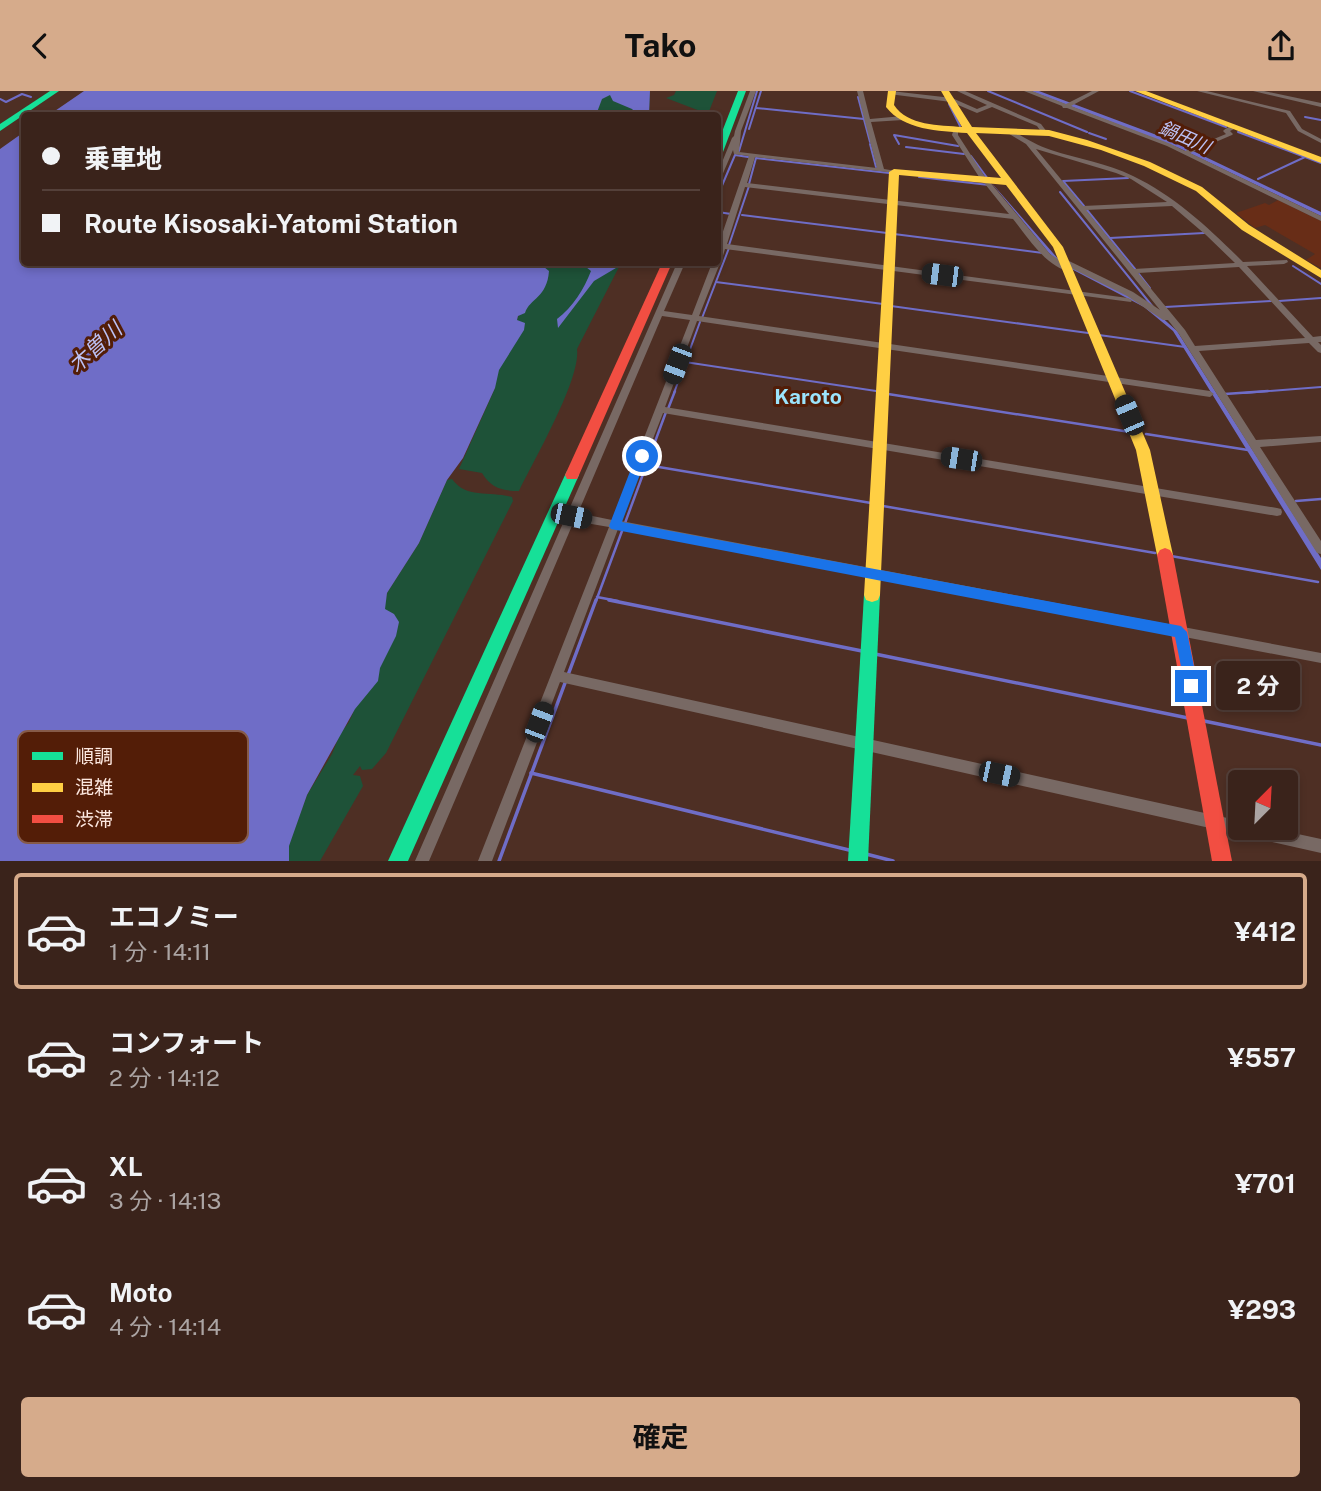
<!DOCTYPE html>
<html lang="ja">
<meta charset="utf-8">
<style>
body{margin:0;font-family:"Public Sans","Noto Sans JP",sans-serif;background:#452f28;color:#f1f3f6;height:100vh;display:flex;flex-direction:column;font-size:26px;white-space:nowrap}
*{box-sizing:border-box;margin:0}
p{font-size:23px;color:#aba4a3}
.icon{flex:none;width:38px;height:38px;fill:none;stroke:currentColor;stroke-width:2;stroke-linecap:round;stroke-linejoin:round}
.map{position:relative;height:770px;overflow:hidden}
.side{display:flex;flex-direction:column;background:#3a231b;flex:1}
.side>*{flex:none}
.hud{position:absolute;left:21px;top:21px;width:700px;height:154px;border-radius:7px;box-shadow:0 4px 10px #0003,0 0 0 2px #54403a;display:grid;align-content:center;height:154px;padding:0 21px;background:#3a231b}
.needle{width:46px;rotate:24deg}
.tools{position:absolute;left:1228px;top:679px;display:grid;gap:14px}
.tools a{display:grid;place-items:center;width:70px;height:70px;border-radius:7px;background:#3a231b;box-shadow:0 4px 10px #0003,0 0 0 2px #54403a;font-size:35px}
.end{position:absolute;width:32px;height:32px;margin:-16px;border:9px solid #1a73e8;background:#fff;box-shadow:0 0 0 4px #fff}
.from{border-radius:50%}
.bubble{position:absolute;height:49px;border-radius:7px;background:#3a231b;box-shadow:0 4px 10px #0003,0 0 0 2px #54403a;font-size:23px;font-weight:700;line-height:49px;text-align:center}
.car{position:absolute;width:21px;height:42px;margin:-21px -10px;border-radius:9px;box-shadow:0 0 5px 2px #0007;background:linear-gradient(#222 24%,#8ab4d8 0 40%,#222 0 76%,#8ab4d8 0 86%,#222 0)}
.hud b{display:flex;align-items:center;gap:24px;height:66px;font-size:26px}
.hud b+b{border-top:2px solid #54403a}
.hud i{width:18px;height:18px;background:#f1f3f6}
ul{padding:12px 0 0;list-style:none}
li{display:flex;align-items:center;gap:21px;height:116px;margin:0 14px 10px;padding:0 7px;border:4px solid transparent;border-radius:7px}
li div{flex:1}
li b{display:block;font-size:26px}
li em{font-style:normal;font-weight:700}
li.on{border-color:#d6ab8b}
li>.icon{width:63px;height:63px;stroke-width:1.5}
.primary-button{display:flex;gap:14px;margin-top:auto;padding:14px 21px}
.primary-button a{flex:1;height:80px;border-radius:7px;background:#d6ab8b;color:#111;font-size:28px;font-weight:700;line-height:80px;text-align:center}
header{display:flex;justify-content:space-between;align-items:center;height:91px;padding:0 21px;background:#d6ab8b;color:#111;font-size:32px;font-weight:700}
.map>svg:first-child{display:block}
</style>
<header><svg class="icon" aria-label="back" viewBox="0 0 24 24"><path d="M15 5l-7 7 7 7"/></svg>Tako<svg class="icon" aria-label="share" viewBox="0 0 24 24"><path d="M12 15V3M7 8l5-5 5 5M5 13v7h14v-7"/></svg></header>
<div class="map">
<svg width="1321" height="770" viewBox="0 0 1321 770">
<rect width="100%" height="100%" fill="#4e2f24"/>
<path fill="#682d17" d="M1278 109 1321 130V177L1306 169 1315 163 1265 134 1255 137 1236 122 1265 112 1269 114Z"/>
<g fill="#1e5238">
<path d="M600 0H650L649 24H591Z"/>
<path d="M676 0H717L708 23 666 7 674 4Z"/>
<path d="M539 172H621L577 258C581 288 534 369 519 400 502 400 491 397 482 382L459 378 495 297V285Z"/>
<path d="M452 388C466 408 491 400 512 406L513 410 386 662 372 678 362 679 360 675 353 684 360 685 363 695 320 770H283L307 704 332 663 340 643 349 631 371 580 387 502 419 452 447 389Z"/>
</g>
<g fill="#6f6dc7">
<path d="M84 0H650L649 24H638L632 18 613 10 610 4 602 8 596 24H49Z"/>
<path d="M1031 0H1039L1170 49 1321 121V125L1179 57Z"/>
<path d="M24 41V172H539L549 180C547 207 530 207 525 222L518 225 517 229 525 232 524 239 499 279 495 297 463 367 447 389 419 452 387 502 385 518 394 523 399 531 396 545 380 577 378 590 355 618 307 704 289 755V770H0V58Z"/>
<path d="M989 89 1060 170 1130 205 1158 223 1177 240 1321 467V479L1173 240 1144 216 1060 172 1049 162Z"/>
<path d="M586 172H621V174L594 190 558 237 557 228C573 216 584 198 591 180L586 176Z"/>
</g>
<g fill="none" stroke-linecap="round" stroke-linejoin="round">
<g stroke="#6f6dc7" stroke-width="2">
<path d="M988 0 1087 41"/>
<path d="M1130 0 1226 36"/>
<path d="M858 6 870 51"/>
<path d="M0 8 6 11 22 3 31 6"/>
<path d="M949 13 960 35"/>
<path d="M756 17 864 28"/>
<path d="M1305 26 1321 29"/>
<path d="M749 38 761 0"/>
<path d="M1238 41 1321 72"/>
<path d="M1089 42 1106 48"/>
<path d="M870 53 876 76"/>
<path d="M899 53 894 44 958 55"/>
<path d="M906 56 964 63"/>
<path d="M739 60 757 0"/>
<path d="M971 65 988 88"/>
<path d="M919 86 989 94"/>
<path d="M1258 88 1305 66"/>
<path d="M749 93 756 67 889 82"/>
<path d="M1060 101 1153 216"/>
<path d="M718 104 735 64 748 66"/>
<path d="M1084 115 1063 90 1128 87"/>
<path d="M1087 119 1135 178"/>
<path d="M718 121 731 123"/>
<path d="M742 124 887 142"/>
<path d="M894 143 1043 162"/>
<path d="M1110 147 1204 142"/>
<path d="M729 154 749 95"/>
<path d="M1293 175 1321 193"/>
<path d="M1139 183 1150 197"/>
<path d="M716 191 883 213"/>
<path d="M1279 210 1321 207"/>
<path d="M891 215 1088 242"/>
<path d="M1165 216 1271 210"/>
<path d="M702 227 729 157"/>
<path d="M1099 244 1185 256"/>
<path d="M685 271 876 300"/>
<path d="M674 302 700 231"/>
<path d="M1244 302 1321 296"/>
</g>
<g stroke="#6f6dc7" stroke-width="2.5">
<path d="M888 303 1130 341"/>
<path d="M1225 303 1268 300"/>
<path d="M668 318 675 300"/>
<path d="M1146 343 1248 359"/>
<path d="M647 374 871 412"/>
<path d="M1296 410 1321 408"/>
<path d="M883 415 1155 462"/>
<path d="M625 432 666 321"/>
<path d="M1171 465 1318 491"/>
<path d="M597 506 618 510"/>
<path d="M596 510 622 440"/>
</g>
<g stroke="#6f6dc7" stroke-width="3.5">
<path d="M609 509 862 560"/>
<path d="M875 563 1188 627"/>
<path d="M568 584 596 509"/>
<path d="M1204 630 1321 654"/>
<path d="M531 682 849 759"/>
<path d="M866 763 893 770"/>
<path d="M499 770 565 592"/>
</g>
<g fill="#786964" fill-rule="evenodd">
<path d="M750 0H756L741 40 739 61 877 77 857 0H863L870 28 903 25 906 27 903 29 871 31 884 78 896 80V82L755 66 747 92 1009 123 985 93 983 92 952 44 954 37H958V44L987 89 989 90 1050 163 1063 171 1069 170 1133 201 1160 219 1026 53 1006 41 1005 40 1008 38C1023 45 1035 54 1051 59 1078 68 1107 72 1133 85 1175 105 1211 139 1243 171L1287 169 1288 171 1284 173 1247 175 1313 246 1321 245V251H1318L1321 254V262L1318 261 1309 252 1199 260 1256 349 1321 345V351L1260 356 1321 450V463L1317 462 1179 243 1168 229H1163L1127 205 1071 177V180C1048 179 1026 144 1013 128L745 96 727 153 1128 207 1132 209 1131 211 725 158 722 168 718 170V155L749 65 734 63 733 59 721 87 718 89V81L732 47 734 45 735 40ZM1036 58 1116 82 1131 88 1167 111 1083 115ZM1172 115 1206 144 1235 172 1134 178 1086 119ZM1239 176 1305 247 1195 255 1185 239 1138 182Z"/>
<path d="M891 0 952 7 977 18 987 14 957 0H965L1041 33 1047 41 1042 42 1037 35 992 16 977 22 951 11 889 3V1Z"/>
<path d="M1024 0H1032L1066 13 1092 0H1099L1071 15 1171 53 1185 60 1226 43 1223 40C1226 37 1232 34 1236 35V37L1230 40 1233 43 1232 44 1190 62 1321 125V130L1167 55 1067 17H1063L1062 15Z"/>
<path d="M1197 0H1207L1290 20 1302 38 1321 48V52L1298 40 1286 22Z"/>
<path d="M1253 0H1264L1321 12V16Z"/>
<path d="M718 170 720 172 699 225 1210 300 1214 303 1210 306 697 230 665 316 1277 417 1281 418 1282 421 1281 424 1277 425 663 322 621 430 1321 562V572L618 438 564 581 1241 730V737H1270L1321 748V762L560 591 492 770H478L609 436 574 430 429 770H415L677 172H685L664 220 692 224 712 172H718ZM662 225 690 229 612 429 578 422Z"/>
</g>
<g fill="#16e098" fill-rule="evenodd">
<path d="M50 0H59L0 40V33Z"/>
<path d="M738 0H746L723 61 718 64V51Z"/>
<path d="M572 378 577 380 579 384 408 770H388L565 384 567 380Z"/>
<path d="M872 497 878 499 880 504 868 770H848L864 504 866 499Z"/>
</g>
<g fill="#ffcf43" fill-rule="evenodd">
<path d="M888 0H896L894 14C908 35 939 34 962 36L941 0H949L972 36 1049 39 1087 49 1150 71 1202 96 1249 134 1321 179V187L1242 139 1196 100 1144 75 1101 59 1049 45 976 42 1063 156 1150 359 1173 464 1170 469 1165 471 1160 469 1157 464 1136 359 1053 156 1006 94 899 84 880 504 878 509 872 511 866 509 864 504 889 81 894 78 1001 87 967 42C938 40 904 39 886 16Z"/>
<path d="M1135 0H1146L1321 66V72Z"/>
</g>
<g fill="#f24e42" fill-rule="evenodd">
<path d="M662 172H672L579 384 577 388H567L565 384Z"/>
<path d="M1165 457 1170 459 1173 464 1232 770H1212L1157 464 1160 459Z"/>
</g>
</g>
<path fill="#1a73e8" d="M642 361 647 365 622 431 1181 535 1187 541 1198 595 1191 602 1186 600 1175 546 611 438 609 435 636 365Z"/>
<g text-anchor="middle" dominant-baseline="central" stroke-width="6" stroke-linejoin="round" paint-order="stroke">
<g font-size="18" font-style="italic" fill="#bcc1f4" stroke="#531d07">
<text transform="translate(1185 46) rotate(24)">鍋田川</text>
</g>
<g font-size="21" font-style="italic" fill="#bcc1f4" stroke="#531d07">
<text transform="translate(95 256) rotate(-42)">木曽川</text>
</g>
<g font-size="21" font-weight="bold" fill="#9be4fc" stroke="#531d07">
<text x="808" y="305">Karoto</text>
</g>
</g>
<rect x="18" y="640" width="230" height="112" rx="10" fill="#531d07" stroke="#865a48" stroke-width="2"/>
<rect x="32" y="661" width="31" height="8" fill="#16e098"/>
<rect x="32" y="692" width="31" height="9" fill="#ffcf43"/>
<rect x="32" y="724" width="31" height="8" fill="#f24e42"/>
<g font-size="19" fill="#fde8e0">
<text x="75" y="672">順調</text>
<text x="75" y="703">混雑</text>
<text x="75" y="735">渋滞</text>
</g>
</svg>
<div class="tools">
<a><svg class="needle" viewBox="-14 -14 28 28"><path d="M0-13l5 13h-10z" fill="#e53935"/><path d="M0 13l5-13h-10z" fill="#aba4a3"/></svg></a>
</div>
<i class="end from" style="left:642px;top:365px"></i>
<i class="end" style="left:1191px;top:595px"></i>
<div class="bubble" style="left:1216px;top:570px;width:84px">2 分</div>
<i class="car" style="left:942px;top:184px;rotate:277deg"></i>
<i class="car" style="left:677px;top:273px;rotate:201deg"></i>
<i class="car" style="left:1129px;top:324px;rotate:337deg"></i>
<i class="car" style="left:961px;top:368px;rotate:279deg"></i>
<i class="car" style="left:571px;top:425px;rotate:102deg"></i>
<i class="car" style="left:539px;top:631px;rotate:21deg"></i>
<i class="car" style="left:999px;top:683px;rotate:102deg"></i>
<div class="hud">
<b><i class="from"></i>乗車地</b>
<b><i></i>Route Kisosaki-Yatomi Station</b>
</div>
</div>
<section class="side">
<ul>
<li class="on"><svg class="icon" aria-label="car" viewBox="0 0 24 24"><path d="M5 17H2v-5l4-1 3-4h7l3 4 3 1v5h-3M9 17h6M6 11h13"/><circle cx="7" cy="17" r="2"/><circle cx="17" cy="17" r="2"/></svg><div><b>エコノミー</b><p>1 分 · 14:11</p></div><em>¥412</em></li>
<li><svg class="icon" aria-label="car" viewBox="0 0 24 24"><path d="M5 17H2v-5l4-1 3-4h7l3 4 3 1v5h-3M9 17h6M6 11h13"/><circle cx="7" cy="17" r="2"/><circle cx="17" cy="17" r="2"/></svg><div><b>コンフォート</b><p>2 分 · 14:12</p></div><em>¥557</em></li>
<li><svg class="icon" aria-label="car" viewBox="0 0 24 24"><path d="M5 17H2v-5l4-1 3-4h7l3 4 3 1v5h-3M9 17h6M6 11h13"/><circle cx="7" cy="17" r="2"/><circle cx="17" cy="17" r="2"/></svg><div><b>XL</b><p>3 分 · 14:13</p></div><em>¥701</em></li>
<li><svg class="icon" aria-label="car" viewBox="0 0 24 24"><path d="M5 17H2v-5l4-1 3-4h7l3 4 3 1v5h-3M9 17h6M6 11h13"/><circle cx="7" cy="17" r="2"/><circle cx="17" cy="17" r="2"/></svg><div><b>Moto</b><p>4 分 · 14:14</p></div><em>¥293</em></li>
</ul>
<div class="primary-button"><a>確定</a></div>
</section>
